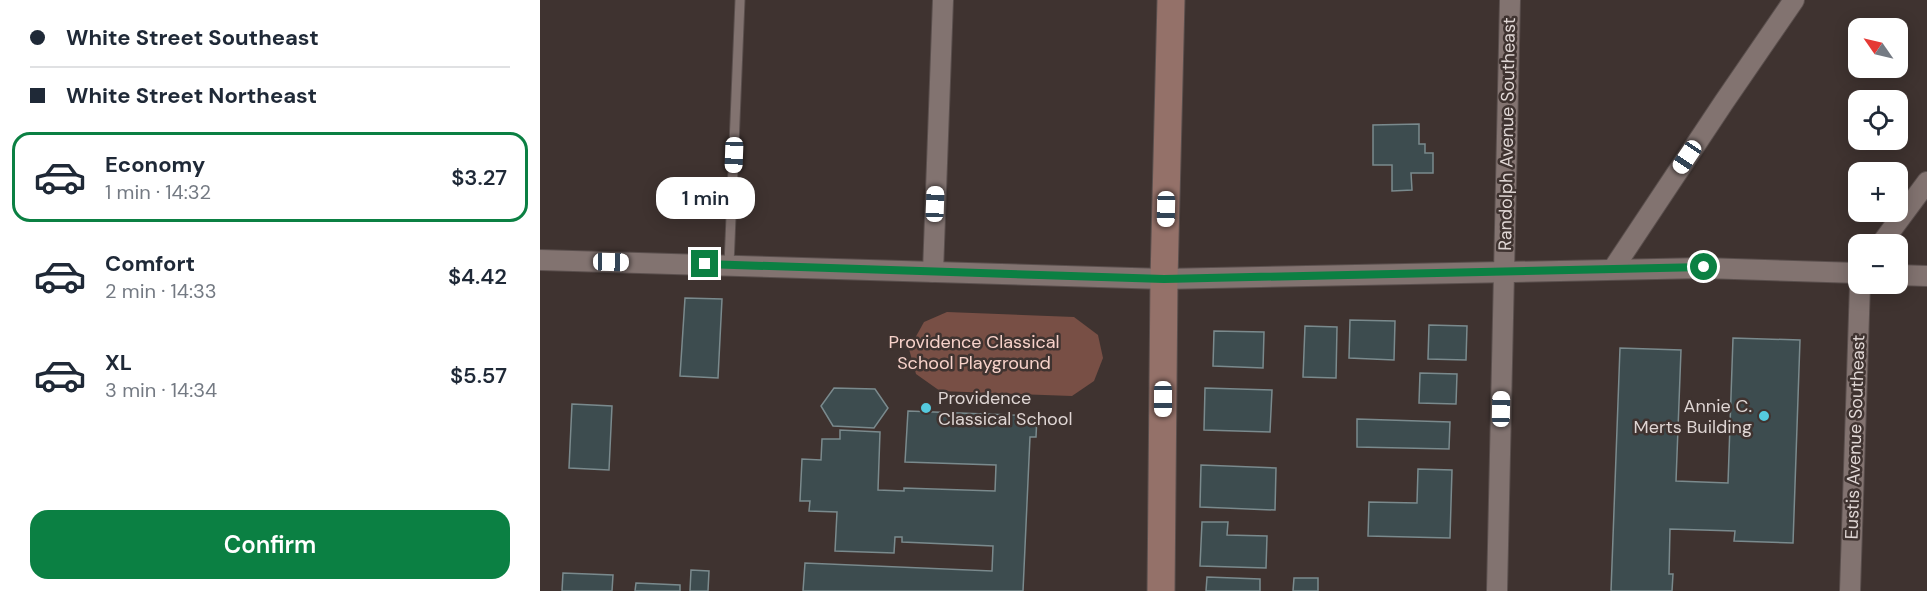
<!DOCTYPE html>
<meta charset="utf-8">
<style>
body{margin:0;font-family:"DM Sans",sans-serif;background:#f6f6f7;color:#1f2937;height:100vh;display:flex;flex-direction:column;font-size:22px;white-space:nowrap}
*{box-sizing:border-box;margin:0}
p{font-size:20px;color:#747a83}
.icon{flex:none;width:33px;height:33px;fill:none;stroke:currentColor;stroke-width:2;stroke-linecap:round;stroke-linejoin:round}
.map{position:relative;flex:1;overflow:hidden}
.panel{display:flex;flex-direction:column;background:#fff;width:540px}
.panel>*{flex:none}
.hud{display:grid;align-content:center;height:132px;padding:0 30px;background:#fff}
.needle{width:39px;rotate:304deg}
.controls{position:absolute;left:1308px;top:18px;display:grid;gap:12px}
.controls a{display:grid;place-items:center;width:60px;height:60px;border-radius:12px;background:#fff;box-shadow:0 3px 15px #0003;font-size:30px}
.end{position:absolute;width:27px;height:27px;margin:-14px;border:8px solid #0b8043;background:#fff;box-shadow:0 0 0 3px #fff}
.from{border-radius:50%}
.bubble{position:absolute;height:42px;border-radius:18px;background:#fff;box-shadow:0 3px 15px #0003;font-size:20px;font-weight:600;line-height:42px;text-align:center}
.car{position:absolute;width:18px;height:36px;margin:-18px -9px;border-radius:8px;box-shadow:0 0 4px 2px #0007;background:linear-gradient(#fff 24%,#345 0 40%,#fff 0 76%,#345 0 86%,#fff 0)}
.hud b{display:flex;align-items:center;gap:21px;height:57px;font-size:22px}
.hud b+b{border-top:2px solid #e0e1e3}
.hud i{width:15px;height:15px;background:#1f2937}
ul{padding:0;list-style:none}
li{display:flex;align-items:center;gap:18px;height:90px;margin:0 12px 9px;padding:0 18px;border:3px solid transparent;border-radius:18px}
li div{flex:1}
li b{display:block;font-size:22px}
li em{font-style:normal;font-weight:600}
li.selected{border-color:#0b8043}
li>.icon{width:54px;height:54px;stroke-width:1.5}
.cta{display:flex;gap:12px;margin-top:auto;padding:12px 30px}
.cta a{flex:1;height:69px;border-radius:18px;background:#0b8043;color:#fff;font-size:24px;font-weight:600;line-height:69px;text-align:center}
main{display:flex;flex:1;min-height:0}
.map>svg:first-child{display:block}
</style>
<main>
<section class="panel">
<div class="hud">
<b><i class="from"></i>White Street Southeast</b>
<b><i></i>White Street Northeast</b>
</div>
<ul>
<li class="selected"><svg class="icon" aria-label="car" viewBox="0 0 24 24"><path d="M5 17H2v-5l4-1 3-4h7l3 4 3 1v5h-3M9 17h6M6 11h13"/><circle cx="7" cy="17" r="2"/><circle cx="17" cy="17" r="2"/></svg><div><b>Economy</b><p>1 min · 14:32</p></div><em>$3.27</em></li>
<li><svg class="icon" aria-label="car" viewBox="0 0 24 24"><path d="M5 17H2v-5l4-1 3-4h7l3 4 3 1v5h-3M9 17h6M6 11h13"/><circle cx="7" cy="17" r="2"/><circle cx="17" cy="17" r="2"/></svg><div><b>Comfort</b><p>2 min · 14:33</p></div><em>$4.42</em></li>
<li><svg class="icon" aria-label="car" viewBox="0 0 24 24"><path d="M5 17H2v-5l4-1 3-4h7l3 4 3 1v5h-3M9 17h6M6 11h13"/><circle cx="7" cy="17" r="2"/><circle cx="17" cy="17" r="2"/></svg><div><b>XL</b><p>3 min · 14:34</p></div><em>$5.57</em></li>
</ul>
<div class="cta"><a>Confirm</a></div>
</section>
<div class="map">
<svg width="1387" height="591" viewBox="0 0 1387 591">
<rect width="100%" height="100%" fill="#3f3330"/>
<path fill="#784f45" d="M407 312 534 317 558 335 563 358 554 381 532 396 400 391 376 374 369 349 384 322Z"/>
<g fill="#3d4c4f" stroke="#7a8a8d" stroke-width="1.5">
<path d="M879 124V144H885V153H893V173H871L872 190 852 191V165H833V125Z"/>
<path d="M145 298 182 299 178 378 140 376Z"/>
<path d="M810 320 855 321 854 360 809 358Z"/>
<path d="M889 325 927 326 926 360 888 359Z"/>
<path d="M765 326 797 327 796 378 763 377Z"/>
<path d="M674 331 724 332 723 368 673 366Z"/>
<path d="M1193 338 1260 340 1253 543 1194 541 1195 531 1130 529 1129 574H1133L1132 591H1071L1080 348 1141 350 1136 481 1188 483Z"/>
<path d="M880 373 917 374 916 404 879 403Z"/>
<path d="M294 388 335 389 348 408 334 428 293 426 281 406Z"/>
<path d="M665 388 732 390 730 432 664 430Z"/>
<path d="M32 404 72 406 69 470 29 468Z"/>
<path d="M368 411 497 416 496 437H490L483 591H263L265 563 452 571 453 546 362 542V537H355L354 553 295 551 297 512 269 511 270 501H260L262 459 281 460 282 439H300V430L340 432 338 490 364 491V488L455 491 456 465 365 462Z"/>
<path d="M817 419 910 422 909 449 817 447Z"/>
<path d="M661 465 736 468 735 510 660 507Z"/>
<path d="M878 469 912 470 910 538 828 536 829 502 877 503Z"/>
<path d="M662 522H688L687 535 727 536 726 568 660 566Z"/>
<path d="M151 570 169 571 168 591H150Z"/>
<path d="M23 573 73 575 72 591H22Z"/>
<path d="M667 577 720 579V591H666Z"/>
<path d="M754 578H778V591H753Z"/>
<path d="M96 583 140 585V591H95Z"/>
</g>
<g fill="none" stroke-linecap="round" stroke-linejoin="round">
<defs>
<path id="lane" d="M189 265 200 0"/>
<g id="street">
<path d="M1341 244 1387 182"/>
<path d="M0 260 624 279 1164 268 1318 273"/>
<path d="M1073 269 1184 102 1254 0"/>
<path d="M393 272 403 0"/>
<path d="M1358 275 1387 276"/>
<path d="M957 591 970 0"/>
<path d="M1310 591 1320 284"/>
</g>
<path id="secondary" d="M621 591 624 279 631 0"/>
</defs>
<use href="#lane" stroke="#5a4f4d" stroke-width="11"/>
<use href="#street" stroke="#5a4f4d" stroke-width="22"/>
<use href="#secondary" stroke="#5a4f4d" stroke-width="29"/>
<use href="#lane" stroke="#827370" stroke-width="9"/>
<use href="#street" stroke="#827370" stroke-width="20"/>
<use href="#secondary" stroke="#947169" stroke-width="27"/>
</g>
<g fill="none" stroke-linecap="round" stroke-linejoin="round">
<path stroke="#0b8043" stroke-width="8" d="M165 264 624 279 1164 267"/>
</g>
<g fill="#55cade" stroke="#3f3330" stroke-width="2">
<circle cx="386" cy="408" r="6"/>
<circle cx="1224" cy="416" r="6"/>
</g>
<g text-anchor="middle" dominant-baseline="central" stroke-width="5" stroke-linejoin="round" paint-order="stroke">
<g font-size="18" fill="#dfd6d4" stroke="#3f3330">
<text transform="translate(967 134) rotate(-89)">Randolph Avenue Southeast</text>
<text transform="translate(1315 437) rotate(-88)">Eustis Avenue Southeast</text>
</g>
<g font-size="18" fill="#f7d2ca" stroke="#3f3330">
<text x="434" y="342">Providence Classical<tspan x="434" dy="21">School Playground</tspan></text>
</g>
<g font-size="18" fill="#dfd6d4" stroke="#3f3330" text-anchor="start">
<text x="398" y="398">Providence<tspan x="398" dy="21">Classical School</tspan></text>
<text x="1212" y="406" text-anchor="end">Annie C.<tspan x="1212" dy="21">Merts Building</tspan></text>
</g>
</g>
</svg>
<div class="controls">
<a><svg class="needle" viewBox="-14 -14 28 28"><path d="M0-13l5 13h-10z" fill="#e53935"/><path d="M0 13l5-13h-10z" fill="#747a83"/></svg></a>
<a><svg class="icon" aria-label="locate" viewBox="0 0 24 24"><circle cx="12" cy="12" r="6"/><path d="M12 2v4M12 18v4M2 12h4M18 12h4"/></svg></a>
<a>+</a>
<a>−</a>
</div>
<i class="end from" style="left:1164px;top:267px"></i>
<i class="end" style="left:165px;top:264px"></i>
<div class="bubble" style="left:116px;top:177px;width:99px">1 min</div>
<i class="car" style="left:194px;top:155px;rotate:182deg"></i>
<i class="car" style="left:1147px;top:157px;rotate:214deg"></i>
<i class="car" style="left:395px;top:204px;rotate:2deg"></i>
<i class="car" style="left:626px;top:209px;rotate:181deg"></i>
<i class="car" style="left:71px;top:262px;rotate:91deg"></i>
<i class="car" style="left:623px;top:399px;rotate:180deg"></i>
<i class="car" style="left:961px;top:409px;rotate:1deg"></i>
</div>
</main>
